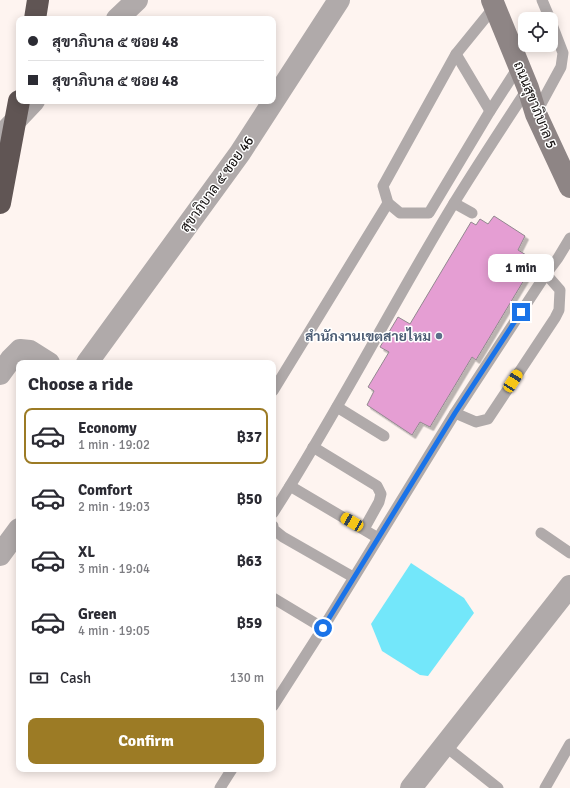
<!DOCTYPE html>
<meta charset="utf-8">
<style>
body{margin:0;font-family:Signika,Sarabun,sans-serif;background:#f2f2f3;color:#2b2b33;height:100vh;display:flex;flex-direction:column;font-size:15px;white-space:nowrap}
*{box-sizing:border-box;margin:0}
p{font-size:13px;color:#7c7c81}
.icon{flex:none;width:22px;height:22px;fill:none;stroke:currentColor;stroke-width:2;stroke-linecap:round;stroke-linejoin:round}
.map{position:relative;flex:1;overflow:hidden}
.side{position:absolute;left:16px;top:360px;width:260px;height:412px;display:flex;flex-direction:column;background:#fff;border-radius:8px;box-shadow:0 2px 10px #0003}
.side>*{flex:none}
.banner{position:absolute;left:16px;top:16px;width:260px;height:88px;border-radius:8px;box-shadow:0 2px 10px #0003;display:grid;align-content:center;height:88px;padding:0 12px;background:#fff}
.fabs{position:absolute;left:518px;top:12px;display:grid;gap:8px}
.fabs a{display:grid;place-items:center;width:40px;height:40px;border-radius:8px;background:#fff;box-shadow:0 2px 10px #0003;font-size:20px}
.end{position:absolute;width:18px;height:18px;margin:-9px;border:5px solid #1a73e8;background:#fff;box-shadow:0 0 0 2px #fff}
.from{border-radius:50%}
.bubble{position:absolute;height:28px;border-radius:8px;background:#fff;box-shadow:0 2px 10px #0003;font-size:13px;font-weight:700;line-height:28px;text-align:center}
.car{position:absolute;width:12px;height:24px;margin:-12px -6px;border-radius:5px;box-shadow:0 0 3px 1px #0007;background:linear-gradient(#f5c518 24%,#345 0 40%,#f5c518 0 76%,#345 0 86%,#f5c518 0)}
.banner b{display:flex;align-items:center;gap:14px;height:38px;font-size:15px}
.banner b+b{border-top:1px solid #e1e1e2}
.banner i{width:10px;height:10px;background:#2b2b33}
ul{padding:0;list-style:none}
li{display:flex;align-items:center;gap:12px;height:56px;margin:0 8px 6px;padding:0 4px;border:2px solid transparent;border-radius:8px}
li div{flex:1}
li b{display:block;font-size:15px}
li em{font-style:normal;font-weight:700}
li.active{border-color:#9c7b25}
li>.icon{width:36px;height:36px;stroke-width:1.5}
h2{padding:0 12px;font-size:18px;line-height:48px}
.pay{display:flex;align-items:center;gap:10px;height:44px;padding:0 12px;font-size:15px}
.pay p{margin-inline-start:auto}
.cta{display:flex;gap:8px;margin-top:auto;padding:8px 12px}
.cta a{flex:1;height:46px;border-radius:8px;background:#9c7b25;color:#fff;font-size:16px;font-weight:700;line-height:46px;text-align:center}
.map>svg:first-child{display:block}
</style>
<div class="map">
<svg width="570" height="788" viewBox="0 0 570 788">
<defs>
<filter id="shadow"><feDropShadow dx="3.5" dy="3.5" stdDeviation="0" flood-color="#0004"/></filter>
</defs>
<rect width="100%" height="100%" fill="#fef4f0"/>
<path fill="#73e7fa" d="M411 563 464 598 474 613 428 676 420 675 382 651 371 624Z"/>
<path fill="#e59ed3" stroke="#92888f" filter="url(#shadow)" d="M494 216 525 236 518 250 531 258 526 267 530 270 476 360 472 357 430 427 420 422 412 435 367 405 374 391 368 387 389 352 380 347 398 317 410 324 471 222 476 225 480 219 488 224Z"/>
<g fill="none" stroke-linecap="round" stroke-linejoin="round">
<g stroke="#b0aaaa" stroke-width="11">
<path d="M542 0 550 19"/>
<path d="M495 6 456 54 383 186 388 203 400 213H429L490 111 519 66"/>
<path d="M456 54 490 111"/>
<path d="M536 113 561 67 563 53 551 22"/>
<path d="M454 203 472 213"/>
<path d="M273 391 388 203"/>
<path d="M337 407 384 436"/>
<path d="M455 413 476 422 488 419 555 318 559 310 560 290 546 274 558 258 570 238"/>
<path d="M313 447 377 486 381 494 379 502 364 529"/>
<path d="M290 486 378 538"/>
<path d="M273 513C338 412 392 305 454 203 478 164 503 126 528 88"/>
<path d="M273 526V529L283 537 353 577"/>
<path d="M541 533 570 553"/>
<path d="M273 598 323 628"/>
<path d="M273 706 323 628 455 413 546 274"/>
<path d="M445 746 498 788"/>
<path d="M220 788 232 769"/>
<path d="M545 788 570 744"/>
</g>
<g stroke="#b0aaaa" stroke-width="22">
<path d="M117 19 137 0"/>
<path d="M0 137 34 101"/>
<path d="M87 363 240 153 339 0"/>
<path d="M0 374 11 359 20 350 30 351 49 363"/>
<path d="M0 555 19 529"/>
<path d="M411 788 570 586"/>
</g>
<path stroke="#8e8585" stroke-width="22" d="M492 0 528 88 536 114 570 187"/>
<path stroke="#605554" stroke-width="22" d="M35 19 38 0"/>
<path stroke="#605554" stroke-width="22" d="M0 203 19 101"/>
</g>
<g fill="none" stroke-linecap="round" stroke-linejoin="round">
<path stroke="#1a73e8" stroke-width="5" d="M323 628 455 413 521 312"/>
</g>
<circle fill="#5c6f8a" stroke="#fff" stroke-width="1.5" cx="439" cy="336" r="4"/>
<g text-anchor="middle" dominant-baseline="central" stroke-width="3" stroke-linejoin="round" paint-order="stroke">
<g font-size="14" fill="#120e0d" stroke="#fff">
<text transform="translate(535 105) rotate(68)">ถนนสุขาภิบาล 5</text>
<text transform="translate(217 184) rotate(-54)">สุขาภิบาล ๕ ซอย 46</text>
</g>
<g font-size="14" font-weight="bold" fill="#4e5e75" stroke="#fff" text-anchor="end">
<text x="431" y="336">สำนักงานเขตสายไหม</text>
</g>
</g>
</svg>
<div class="fabs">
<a><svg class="icon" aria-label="locate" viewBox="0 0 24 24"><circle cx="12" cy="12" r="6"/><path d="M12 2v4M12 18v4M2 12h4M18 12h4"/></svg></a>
</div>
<i class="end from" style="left:323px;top:628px"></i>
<i class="end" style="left:521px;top:312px"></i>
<div class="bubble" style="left:488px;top:254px;width:66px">1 min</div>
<i class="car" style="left:513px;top:381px;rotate:33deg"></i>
<i class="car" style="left:352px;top:522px;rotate:300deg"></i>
<div class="banner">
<b><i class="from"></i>สุขาภิบาล ๕ ซอย 48</b>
<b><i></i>สุขาภิบาล ๕ ซอย 48</b>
</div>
<section class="side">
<h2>Choose a ride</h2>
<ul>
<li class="active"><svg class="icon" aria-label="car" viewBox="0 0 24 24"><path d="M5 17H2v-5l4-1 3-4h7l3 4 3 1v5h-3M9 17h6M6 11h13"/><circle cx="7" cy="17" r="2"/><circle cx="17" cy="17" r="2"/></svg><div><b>Economy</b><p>1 min · 19:02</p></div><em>฿37</em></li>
<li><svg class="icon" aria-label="car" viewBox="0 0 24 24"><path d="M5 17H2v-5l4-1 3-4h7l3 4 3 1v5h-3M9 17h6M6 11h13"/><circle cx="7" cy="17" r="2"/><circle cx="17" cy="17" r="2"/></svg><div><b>Comfort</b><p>2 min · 19:03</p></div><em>฿50</em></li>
<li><svg class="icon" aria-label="car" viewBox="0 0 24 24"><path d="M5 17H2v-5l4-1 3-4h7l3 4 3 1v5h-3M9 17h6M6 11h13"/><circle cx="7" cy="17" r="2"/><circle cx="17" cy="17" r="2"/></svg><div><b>XL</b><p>3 min · 19:04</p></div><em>฿63</em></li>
<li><svg class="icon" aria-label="car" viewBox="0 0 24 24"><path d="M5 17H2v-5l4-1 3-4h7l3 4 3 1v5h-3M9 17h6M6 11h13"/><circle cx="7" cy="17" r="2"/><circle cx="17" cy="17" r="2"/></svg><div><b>Green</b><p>4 min · 19:05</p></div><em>฿59</em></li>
</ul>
<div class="pay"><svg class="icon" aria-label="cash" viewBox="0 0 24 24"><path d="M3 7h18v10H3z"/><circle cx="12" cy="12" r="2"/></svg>Cash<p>130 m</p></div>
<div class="cta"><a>Confirm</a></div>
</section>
</div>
